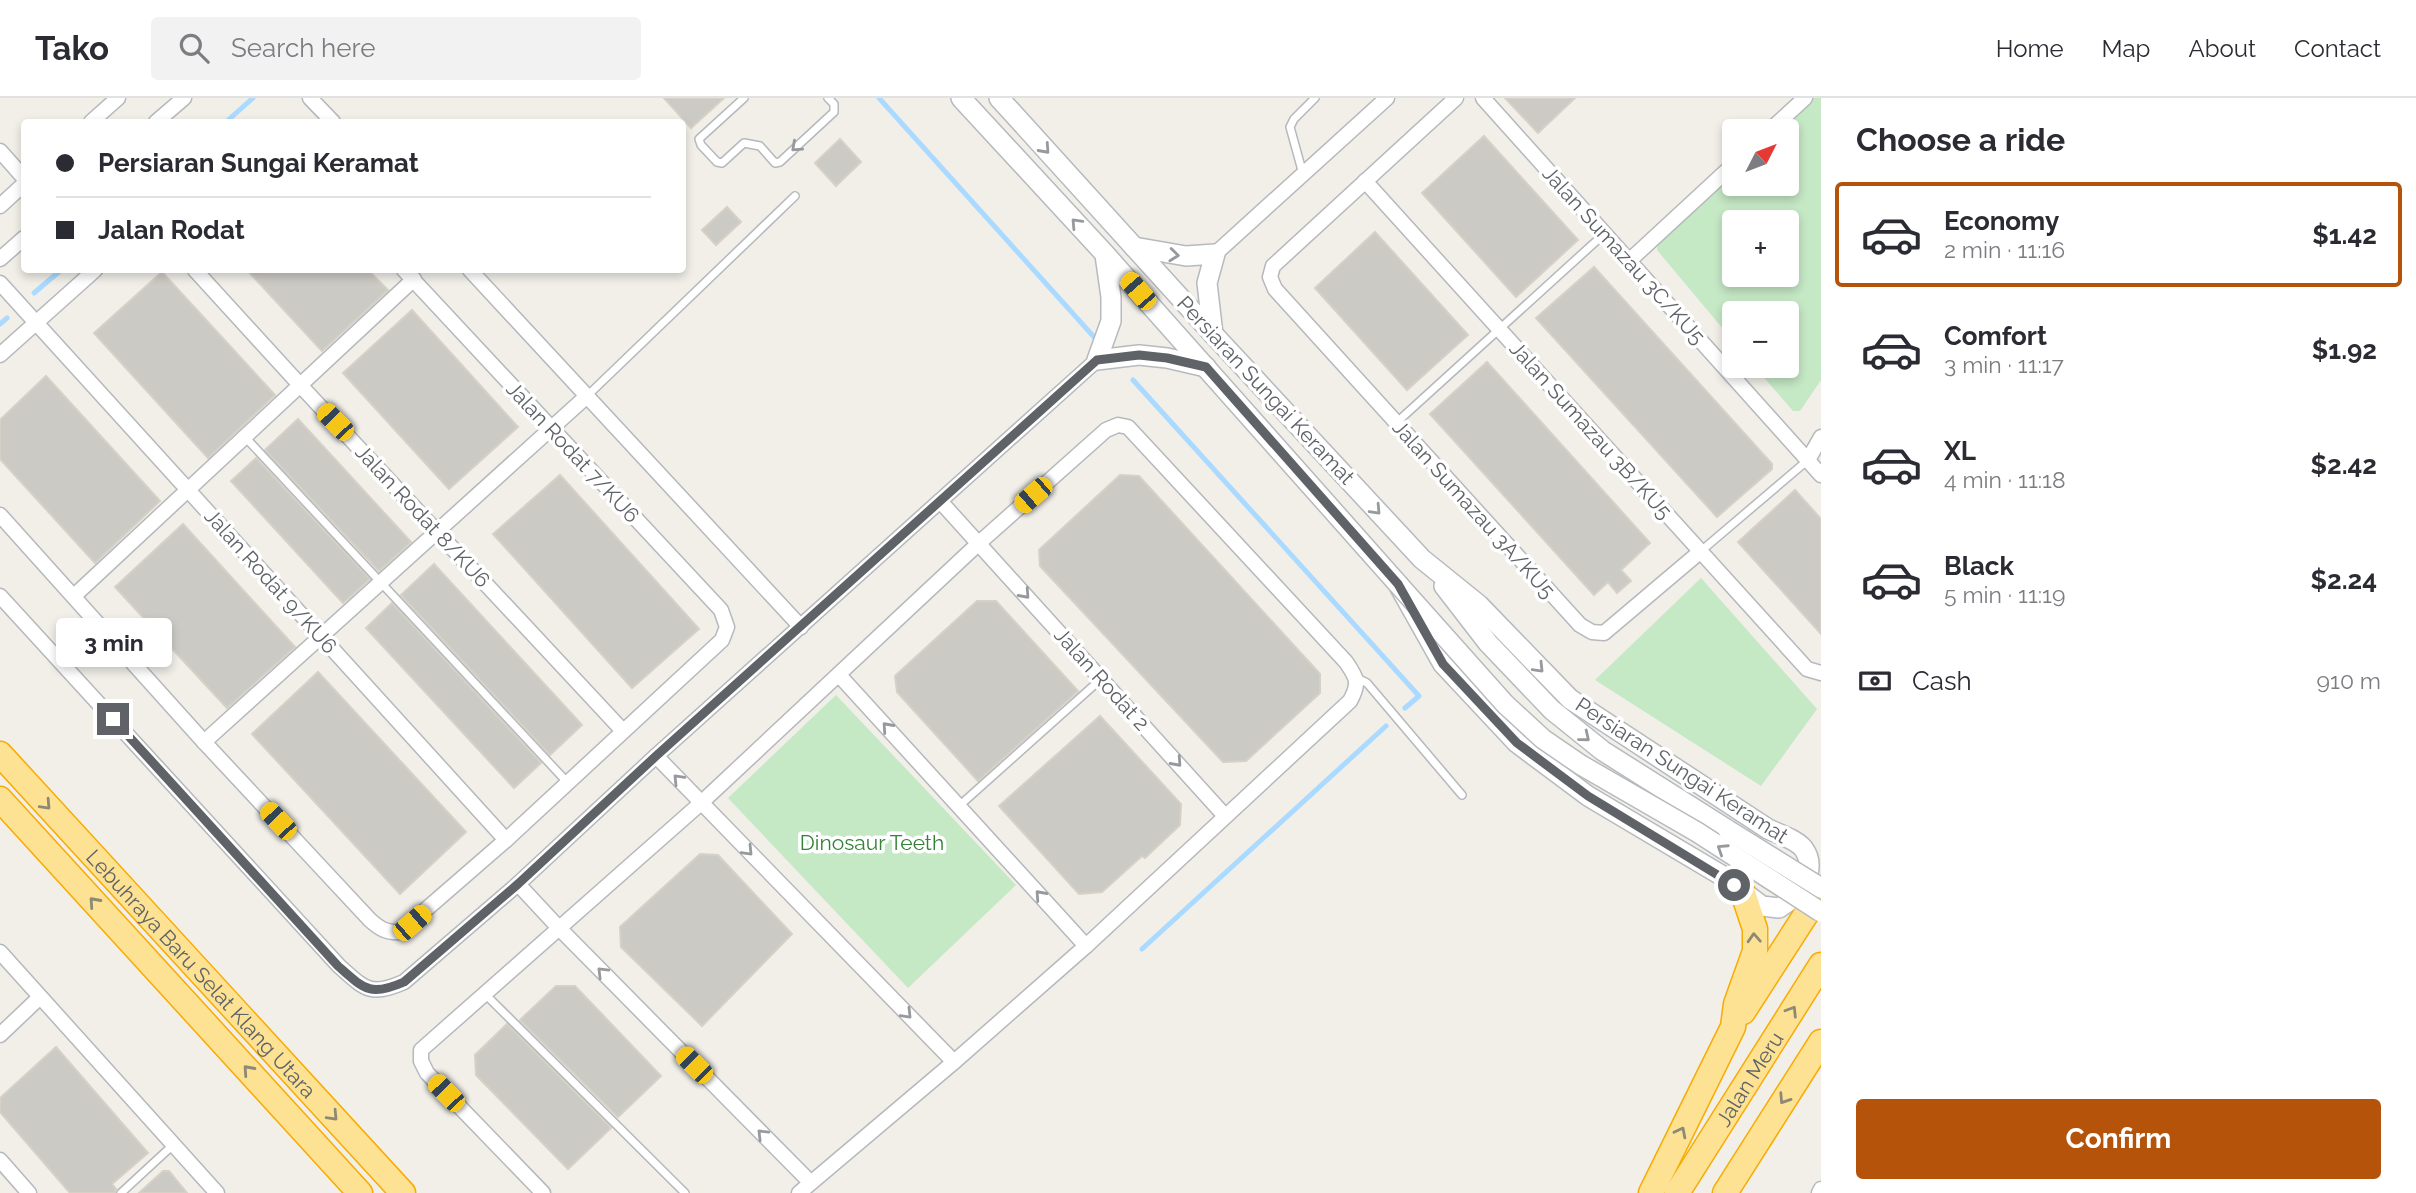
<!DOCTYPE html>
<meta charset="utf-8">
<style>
body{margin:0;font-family:Raleway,sans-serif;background:#f2f2f3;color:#2b2b33;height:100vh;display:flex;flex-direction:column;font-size:26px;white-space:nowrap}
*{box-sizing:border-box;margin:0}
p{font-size:23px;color:#7c7c81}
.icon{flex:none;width:38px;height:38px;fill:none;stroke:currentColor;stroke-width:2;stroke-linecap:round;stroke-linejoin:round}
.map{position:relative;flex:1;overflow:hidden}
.panel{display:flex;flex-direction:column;background:#fff;width:595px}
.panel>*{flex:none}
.guide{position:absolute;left:21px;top:21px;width:665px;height:154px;border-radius:7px;box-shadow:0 4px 10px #0003;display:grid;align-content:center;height:154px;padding:0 35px;background:#fff}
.needle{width:46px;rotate:48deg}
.fabs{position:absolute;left:1722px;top:21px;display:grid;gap:14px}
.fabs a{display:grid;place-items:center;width:77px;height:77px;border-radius:7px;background:#fff;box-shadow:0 4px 10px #0003;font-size:35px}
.end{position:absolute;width:32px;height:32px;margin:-16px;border:9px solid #5f6368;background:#fff;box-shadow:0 0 0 4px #fff}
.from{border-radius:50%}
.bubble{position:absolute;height:49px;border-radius:7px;background:#fff;box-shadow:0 4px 10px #0003;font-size:23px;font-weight:700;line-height:49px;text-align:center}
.car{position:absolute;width:21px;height:42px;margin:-21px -10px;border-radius:9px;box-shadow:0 0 5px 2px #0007;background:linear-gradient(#f5c518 24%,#345 0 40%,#f5c518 0 76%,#345 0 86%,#f5c518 0)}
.guide b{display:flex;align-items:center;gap:24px;height:66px;font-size:26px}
.guide b+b{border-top:2px solid #e1e1e2}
.guide i{width:18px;height:18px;background:#2b2b33}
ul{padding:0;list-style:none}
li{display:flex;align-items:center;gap:21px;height:105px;margin:0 14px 10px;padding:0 21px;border:4px solid transparent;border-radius:7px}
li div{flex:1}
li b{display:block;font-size:26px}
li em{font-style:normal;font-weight:700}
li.selected{border-color:#b45309}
li>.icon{width:63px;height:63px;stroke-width:1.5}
h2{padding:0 35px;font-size:32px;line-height:84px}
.pay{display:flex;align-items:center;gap:18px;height:77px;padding:0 35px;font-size:26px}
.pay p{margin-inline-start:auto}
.button{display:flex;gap:14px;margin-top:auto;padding:14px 35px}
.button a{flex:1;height:80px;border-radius:7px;background:#b45309;color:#fff;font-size:28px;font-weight:700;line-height:80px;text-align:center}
header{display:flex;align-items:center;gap:42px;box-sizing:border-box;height:98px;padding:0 35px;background:#fff;border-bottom:2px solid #e1e1e2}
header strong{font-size:33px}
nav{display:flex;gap:38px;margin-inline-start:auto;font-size:24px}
.search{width:490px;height:63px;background:#f2f2f3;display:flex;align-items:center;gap:18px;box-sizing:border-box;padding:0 24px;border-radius:7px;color:#7c7c81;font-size:26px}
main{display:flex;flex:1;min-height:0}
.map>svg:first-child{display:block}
</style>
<header>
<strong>Tako</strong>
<div class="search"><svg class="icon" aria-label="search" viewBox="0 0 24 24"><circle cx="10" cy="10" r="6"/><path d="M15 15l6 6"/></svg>Search here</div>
<nav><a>Home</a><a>Map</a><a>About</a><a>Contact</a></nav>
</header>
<main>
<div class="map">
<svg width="1821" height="1095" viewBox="0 0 1821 1095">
<rect width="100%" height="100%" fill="#f1efe8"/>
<g fill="#c5e8c5" fill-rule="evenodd">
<path d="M1800 0H1821V282L1800 313H1793L1754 268H1787V215H1734V244L1657 152 1659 133 1734 62V86H1787V33H1765ZM1734 124H1787V177H1734Z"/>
<path d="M1701 480 1817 611 1761 688 1595 582Z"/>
<path d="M836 597 1016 787 908 890 728 700Z"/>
</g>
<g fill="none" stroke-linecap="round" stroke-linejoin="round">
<g stroke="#aadaff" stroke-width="5">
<path d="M879 0 1094 239"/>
<path d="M226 24 253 0"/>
<path d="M34 195 61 172"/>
<path d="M0 226 7 220"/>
<path d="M1133 282 1419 598 1405 610"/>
<path d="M1142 851 1386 628"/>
</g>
</g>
<g fill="#cccac5" stroke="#d6d1c6" stroke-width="2">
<path d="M664 0H724L691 30Z"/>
<path d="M1505 0H1575L1538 35Z"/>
<path d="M1484 38 1578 142 1516 199 1422 95Z"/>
<path d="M840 41 861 64 836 88 815 65Z"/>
<path d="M727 109 741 124 716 147 702 132Z"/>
<path d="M1375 134 1468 237 1407 292 1315 190Z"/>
<path d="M1594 169 1772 366V371L1717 419 1536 220Z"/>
<path d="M247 172H368L388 192 322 253Z"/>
<path d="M162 174 275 297 208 360 94 235Z"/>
<path d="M412 212 518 329 449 391 343 275Z"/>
<path d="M1487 264 1650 445 1621 472 1631 483 1617 495 1608 484 1594 497 1430 316Z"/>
<path d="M46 278 160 403 95 465 0 361V322Z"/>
<path d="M298 321 411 444 379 473 265 352Z"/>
<path d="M256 360 370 481 343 505 231 383Z"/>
<path d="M560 377 699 531 632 590 493 436Z"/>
<path d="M1120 377 1139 378 1320 576V595L1246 663 1223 664 1040 468 1039 452Z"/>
<path d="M1795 392 1821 421V536L1738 444Z"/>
<path d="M183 426 295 549 227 610 115 489Z"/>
<path d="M434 466 582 627 550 657 401 497Z"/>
<path d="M977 503H996L1078 593 978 683 897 594 895 578Z"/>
<path d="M392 505 541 665 514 690 366 530Z"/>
<path d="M318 574 466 734 400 796 252 636Z"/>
<path d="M1100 618 1181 706 1180 727 1145 760 1142 758 1102 794 1079 796 999 708Z"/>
<path d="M700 756 718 757 792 836 702 928 621 849 620 829Z"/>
<path d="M556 888H575L661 978 618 1019 520 922Z"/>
<path d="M507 926 611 1030 568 1071 476 977 475 957Z"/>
<path d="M56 949 148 1055 112 1086 116 1091 115 1095H70L0 1014V1000Z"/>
<path d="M163 1073H169L187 1095H139Z"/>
</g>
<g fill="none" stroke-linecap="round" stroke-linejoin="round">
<defs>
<g id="lane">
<path d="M744 0 699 41 701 47 717 64 722 65 744 45 760 48 775 65 780 64 834 14V6L828 0"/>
<path d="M1303 76 1290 29 1294 21 1315 0"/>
<path d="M587 298 795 98"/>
<path d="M1396 325 1604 136"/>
<path d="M245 339 568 685"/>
<path d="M1701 453 1808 362"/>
<path d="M1357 580 1367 585 1462 697"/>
<path d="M959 708 1101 581"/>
<path d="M486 897 685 1095"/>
<path d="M121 1095 173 1047"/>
</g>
<g id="street">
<path d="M310 0 333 24"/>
<path d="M1456 0 1273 168 1270 179 1275 191 1580 527 1592 534 1604 535 1701 453"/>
<path d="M1483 0 1821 377"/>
<path d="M91 24 118 0"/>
<path d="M156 24 184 0"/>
<path d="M1769 33 1805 0"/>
<path d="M0 53 24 80"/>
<path d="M1365 83 1807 571 1821 575"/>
<path d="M0 108 24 86"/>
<path d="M1215 156 1387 0"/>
<path d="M0 161 24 140"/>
<path d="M1629 163 1734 66"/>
<path d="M195 172 300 287 623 633"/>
<path d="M470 172 801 529"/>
<path d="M0 185 506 742"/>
<path d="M0 257 95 172"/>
<path d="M1808 362 1821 339"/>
<path d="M940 403 1225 718"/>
<path d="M0 417 204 644 370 822C380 831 387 835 400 834L506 742 722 542 727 529 721 512 404 172"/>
<path d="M0 498 339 868C365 891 370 899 404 884L518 786 656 658 1097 262"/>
<path d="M74 498 414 181"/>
<path d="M839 577 1086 848"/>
<path d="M204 644 587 298"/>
<path d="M656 658 954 964"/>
<path d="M518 786 558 829 810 1084"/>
<path d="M0 854 217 1095"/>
<path d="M0 937 40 899"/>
<path d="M0 1062 29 1095"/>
<path d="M543 1095 427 975 421 963V952L701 705 979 445 1106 332 1118 327 1128 329 1346 564C1357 580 1360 585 1350 603L1086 848 954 964 799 1095"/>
<path d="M1819 1095 1821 1091"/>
</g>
<g id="secondary">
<path d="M961 0 1105 156 1398 486 1443 566 1517 645 1588 698 1721 777 1762 808 1779 810C1798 799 1820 772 1803 750 1795 741 1779 736 1768 731L1570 601 1479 507 1422 461 1213 236 999 0"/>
<path d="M1134 149 1186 158 1215 156 1207 185 1213 236"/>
<path d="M1105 157 1111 199V223L1097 262 1139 257 1167 260 1206 269"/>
<path d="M1444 488 1488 545 1552 612 1603 653 1728 732"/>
</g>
<g id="highway">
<path id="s1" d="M0 656 403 1095"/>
<path d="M0 701 360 1095"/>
<path d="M1743 914 1821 793"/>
<path d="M1651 1095 1733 929 1736 906 1755 853V831L1743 795"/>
<path id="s2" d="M1677 1095 1821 867"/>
<path d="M1725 1095 1821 944"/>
</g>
</defs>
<use href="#lane" stroke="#b5b8bc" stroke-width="10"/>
<use href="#street" stroke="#b5b8bc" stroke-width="17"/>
<use href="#secondary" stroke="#b6babf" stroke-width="22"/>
<use href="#highway" stroke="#f9ab00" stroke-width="27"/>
<use href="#lane" stroke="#fff" stroke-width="7"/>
<use href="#street" stroke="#fff" stroke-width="14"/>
<use href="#secondary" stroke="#fff" stroke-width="19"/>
<use href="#highway" stroke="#fde293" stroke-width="24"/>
<defs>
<g id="secondary-bridge">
<path d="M1398 486 1505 606 1543 641 1581 667 1697 734 1821 814"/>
<path d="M1728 732 1821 790"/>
</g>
</defs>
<use href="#secondary-bridge" stroke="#b6babf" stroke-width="22" stroke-linecap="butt"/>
<use href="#secondary-bridge" stroke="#fff" stroke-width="19"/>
</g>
<defs><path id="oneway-chevron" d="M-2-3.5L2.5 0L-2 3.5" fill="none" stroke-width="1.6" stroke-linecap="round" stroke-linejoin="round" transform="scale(1.75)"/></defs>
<g stroke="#979a9d">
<use href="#oneway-chevron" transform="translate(796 49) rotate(138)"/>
<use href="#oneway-chevron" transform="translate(1045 51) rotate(48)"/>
<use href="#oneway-chevron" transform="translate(1076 125) rotate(-133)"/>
<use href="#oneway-chevron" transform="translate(1174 157) rotate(6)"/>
<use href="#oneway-chevron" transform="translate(1376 412) rotate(47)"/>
<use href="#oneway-chevron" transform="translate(1025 496) rotate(48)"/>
<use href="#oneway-chevron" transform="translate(1539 570) rotate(46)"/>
<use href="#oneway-chevron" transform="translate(887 629) rotate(-132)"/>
<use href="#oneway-chevron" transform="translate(1585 639) rotate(39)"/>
<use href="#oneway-chevron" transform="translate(1177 664) rotate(48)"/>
<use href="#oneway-chevron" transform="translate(678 681) rotate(-134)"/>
<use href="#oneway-chevron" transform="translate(1722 751) rotate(-147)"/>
<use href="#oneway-chevron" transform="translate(748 753) rotate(46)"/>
<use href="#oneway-chevron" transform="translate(1040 797) rotate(-132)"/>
<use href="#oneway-chevron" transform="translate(602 874) rotate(-135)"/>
<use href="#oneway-chevron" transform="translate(907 916) rotate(46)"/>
<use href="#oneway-chevron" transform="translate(762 1036) rotate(-135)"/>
</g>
<g stroke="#8e8975">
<use href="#oneway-chevron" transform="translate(46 707) rotate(47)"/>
<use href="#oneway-chevron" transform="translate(94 804) rotate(-132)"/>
<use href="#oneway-chevron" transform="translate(1754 840) rotate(-93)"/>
<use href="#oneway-chevron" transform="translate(1792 913) rotate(-58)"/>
<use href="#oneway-chevron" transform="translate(248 972) rotate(-132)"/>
<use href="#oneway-chevron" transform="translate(1784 1001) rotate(123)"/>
<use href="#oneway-chevron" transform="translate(333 1018) rotate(47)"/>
<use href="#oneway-chevron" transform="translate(1681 1034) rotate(-63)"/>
</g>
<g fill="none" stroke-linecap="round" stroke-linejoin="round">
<path stroke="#5f6368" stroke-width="9" d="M113 621 338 868C364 891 370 899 404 884L518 786 656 658 1097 262 1139 257 1167 260 1206 269 1398 486 1443 566 1517 645 1588 698 1734 787"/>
</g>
<g text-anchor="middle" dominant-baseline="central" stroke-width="7" stroke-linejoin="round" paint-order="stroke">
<g font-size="21" fill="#5f6368" stroke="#fff">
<text transform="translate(1624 157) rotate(48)">Jalan Sumazau 3C/KU5</text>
<text transform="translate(1266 292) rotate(47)">Persiaran Sungai Keramat</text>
<text transform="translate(1591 332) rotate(48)">Jalan Sumazau 3B/KU5</text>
<text transform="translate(573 354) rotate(47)">Jalan Rodat 7/KU6</text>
<text transform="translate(1474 411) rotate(48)">Jalan Sumazau 3A/KU5</text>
<text transform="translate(423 418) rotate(47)">Jalan Rodat 8/KU6</text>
<text transform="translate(271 483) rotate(48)">Jalan Rodat 9/KU6</text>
<text transform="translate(1102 581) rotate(48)">Jalan Rodat 2</text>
<text transform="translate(1682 672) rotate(33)">Persiaran Sungai Keramat</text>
<text stroke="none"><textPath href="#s1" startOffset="298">Lebuhraya Baru Selat Klang Utara</textPath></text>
<text stroke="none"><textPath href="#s2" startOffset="135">Jalan Meru</textPath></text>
</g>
<g font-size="21" fill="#348238" stroke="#fff">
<text x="872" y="744">Dinosaur Teeth</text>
</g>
</g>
</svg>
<div class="fabs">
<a><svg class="needle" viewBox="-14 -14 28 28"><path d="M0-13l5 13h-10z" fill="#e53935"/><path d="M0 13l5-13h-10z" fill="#7c7c81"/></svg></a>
<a>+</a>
<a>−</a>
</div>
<i class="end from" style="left:1734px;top:787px"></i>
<i class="end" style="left:113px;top:621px"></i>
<div class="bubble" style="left:56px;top:520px;width:116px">3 min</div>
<i class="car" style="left:1138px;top:193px;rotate:319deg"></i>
<i class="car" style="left:335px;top:324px;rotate:316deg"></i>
<i class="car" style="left:1033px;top:397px;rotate:229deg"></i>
<i class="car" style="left:278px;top:723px;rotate:317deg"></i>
<i class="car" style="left:412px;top:825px;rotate:49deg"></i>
<i class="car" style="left:694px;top:967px;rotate:315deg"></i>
<i class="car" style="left:446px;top:995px;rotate:316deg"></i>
<div class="guide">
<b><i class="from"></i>Persiaran Sungai Keramat</b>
<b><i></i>Jalan Rodat</b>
</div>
</div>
<section class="panel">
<h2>Choose a ride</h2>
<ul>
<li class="selected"><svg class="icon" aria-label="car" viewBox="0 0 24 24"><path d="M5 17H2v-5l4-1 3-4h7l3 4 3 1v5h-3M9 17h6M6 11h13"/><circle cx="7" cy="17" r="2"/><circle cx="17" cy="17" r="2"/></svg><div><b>Economy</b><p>2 min · 11:16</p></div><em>$1.42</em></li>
<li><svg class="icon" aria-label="car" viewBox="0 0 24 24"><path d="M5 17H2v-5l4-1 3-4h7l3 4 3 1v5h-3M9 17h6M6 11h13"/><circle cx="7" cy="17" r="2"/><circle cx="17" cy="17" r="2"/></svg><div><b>Comfort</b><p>3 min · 11:17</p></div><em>$1.92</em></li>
<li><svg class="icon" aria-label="car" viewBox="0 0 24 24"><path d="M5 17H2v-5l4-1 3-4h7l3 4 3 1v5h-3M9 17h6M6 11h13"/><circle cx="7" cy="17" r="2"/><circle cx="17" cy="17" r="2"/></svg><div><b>XL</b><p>4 min · 11:18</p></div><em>$2.42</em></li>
<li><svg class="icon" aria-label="car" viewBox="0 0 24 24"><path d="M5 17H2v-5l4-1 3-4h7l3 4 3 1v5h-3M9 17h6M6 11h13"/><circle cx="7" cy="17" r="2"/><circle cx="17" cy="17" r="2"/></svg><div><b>Black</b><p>5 min · 11:19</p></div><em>$2.24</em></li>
</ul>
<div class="pay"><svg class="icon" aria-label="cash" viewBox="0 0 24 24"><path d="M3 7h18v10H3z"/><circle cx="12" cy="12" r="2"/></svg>Cash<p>910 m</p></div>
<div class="button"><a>Confirm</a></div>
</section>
</main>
